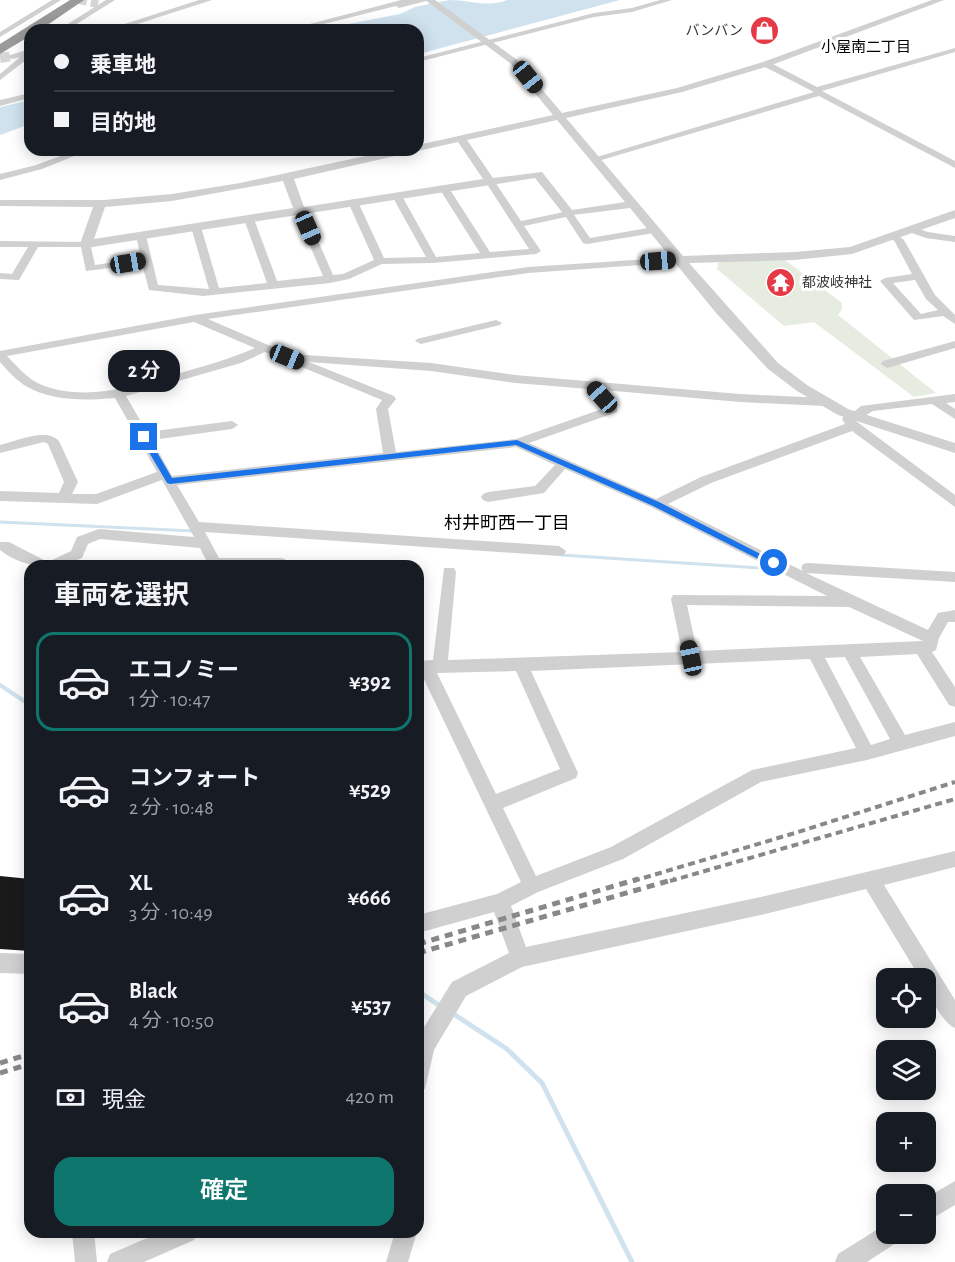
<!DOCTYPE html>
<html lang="ja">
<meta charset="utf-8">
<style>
body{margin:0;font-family:"Alegreya Sans","Noto Sans JP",sans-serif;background:#242831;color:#f1f3f6;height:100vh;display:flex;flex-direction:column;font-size:22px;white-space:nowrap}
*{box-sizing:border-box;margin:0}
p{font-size:20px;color:#9ea1a6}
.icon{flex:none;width:33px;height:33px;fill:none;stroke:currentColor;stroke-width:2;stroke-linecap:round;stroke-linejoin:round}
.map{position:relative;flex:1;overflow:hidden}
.panel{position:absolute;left:24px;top:560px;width:400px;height:678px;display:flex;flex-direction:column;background:#171b24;border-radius:18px;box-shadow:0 3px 15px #0003}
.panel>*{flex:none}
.guide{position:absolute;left:24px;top:24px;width:400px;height:132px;border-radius:18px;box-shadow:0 3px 15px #0003;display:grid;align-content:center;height:132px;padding:0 30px;background:#171b24}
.fabs{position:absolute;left:876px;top:968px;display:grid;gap:12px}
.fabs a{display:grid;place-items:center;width:60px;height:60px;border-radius:12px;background:#171b24;box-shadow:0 3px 15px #0003;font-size:30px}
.end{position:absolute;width:27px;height:27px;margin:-14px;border:8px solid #1a73e8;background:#fff;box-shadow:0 0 0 3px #fff}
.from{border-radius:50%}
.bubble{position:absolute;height:42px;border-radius:18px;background:#171b24;box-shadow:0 3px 15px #0003;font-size:20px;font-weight:600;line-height:42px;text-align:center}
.car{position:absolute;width:18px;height:36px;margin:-18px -9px;border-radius:8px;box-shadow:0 0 4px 2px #0007;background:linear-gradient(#222 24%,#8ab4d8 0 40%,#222 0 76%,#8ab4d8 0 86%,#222 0)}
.guide b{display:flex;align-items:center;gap:21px;height:57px;font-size:22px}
.guide b+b{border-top:2px solid #363941}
.guide i{width:15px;height:15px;background:#f1f3f6}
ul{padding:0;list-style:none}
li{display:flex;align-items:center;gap:18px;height:99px;margin:0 12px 9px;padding:0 18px;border:3px solid transparent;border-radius:18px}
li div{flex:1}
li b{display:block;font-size:22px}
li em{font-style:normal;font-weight:600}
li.on{border-color:#0f766e}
li>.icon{width:54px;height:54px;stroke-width:1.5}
h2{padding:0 30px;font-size:27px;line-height:72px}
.pay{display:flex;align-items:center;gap:15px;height:66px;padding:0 30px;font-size:22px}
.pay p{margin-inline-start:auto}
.primary-button{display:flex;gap:12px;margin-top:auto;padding:12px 30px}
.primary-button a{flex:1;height:69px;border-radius:18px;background:#0f766e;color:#fff;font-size:24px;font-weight:600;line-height:69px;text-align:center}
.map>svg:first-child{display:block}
</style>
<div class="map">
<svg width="955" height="1262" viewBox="0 0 955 1262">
<rect width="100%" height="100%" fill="#fff"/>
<path fill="#e6ecdf" d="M785 260 842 303V309L838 315 936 393 914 397 814 322 784 326 717 269 718 263 724 261Z"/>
<g fill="#cfe2ee">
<path d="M449 0C469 0 488 8 507 0H620L419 54 418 30H317L400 14 415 7Z"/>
<path d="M30 100V124L0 135V107Z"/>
</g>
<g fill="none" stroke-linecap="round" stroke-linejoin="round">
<g stroke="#cfe2ee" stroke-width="3">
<path d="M0 522 194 531"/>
<path d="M561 555 774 569"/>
</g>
<path stroke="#cfe2ee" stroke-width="4" d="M0 685 30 705"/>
<g stroke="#cfe2ee" stroke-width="5">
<path d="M418 991 440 1006"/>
<path d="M452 1013 507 1049 542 1083 632 1262"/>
</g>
</g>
<path fill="#1a1a1a" d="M0 876 30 879V951L0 949Z"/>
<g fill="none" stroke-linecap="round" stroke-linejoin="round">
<path stroke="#d6d6d6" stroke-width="8" stroke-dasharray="8 4" stroke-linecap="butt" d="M79 0 98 4"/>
<path stroke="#d6d6d6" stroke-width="10" stroke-dasharray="10 4.5" stroke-linecap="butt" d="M0 58 12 56"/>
<g fill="#d0d0d0" fill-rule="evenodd">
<path d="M52 0H61L0 37V32Z"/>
<path d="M106 0H115L67 30H58Z"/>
<path d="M401 0H430L399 8 396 6 300 30H287Z"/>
<path d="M660 0H672L632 12 594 17 418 62V58L594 13 632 8Z"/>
<path d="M955 48V52L822 91 955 161V168L819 96 598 161 590 159 814 92 763 66V62H769L817 87Z"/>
<path d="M27 51H30V57L0 80V74Z"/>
<path d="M30 93V98L0 106V100Z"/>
<path d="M77 150H89L42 169 0 180V174L36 165Z"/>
<path d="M490 178 493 179 521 221 569 211 572 212 590 238 654 227 659 230 654 233 587 244 583 243 566 217 524 226 541 251 536 254 433 263 382 264 349 279 330 283 203 296 149 290 142 264 86 271 81 247H38L19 280 0 279V273L12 274 28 247H0V241L90 242 95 265 141 258 136 236 141 233 146 236 158 285 209 289 191 227 196 224 201 227 219 288 267 283 244 219 249 216 254 219 277 281 323 276 295 211 300 208 305 211 333 275 343 274 374 260 348 202 353 199 358 202 384 258 426 257 392 196 397 193 402 196 436 257 480 253 439 188 444 185 449 188 490 252 529 249 485 181Z"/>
<path d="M913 227 928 232 955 236V242L926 238 909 232V228Z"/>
<path d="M894 233 904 240 935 295 955 315V324L943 316 914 320 880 281 885 278 912 274 895 242 889 236ZM915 280 926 299 938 310 921 314 893 283Z"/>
<path d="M679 257 683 258V262L528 273 208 319 289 354 431 363 515 375 740 394 824 398 830 402 824 406 740 402 603 390 617 406V412L529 443 656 499 701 477 845 424 842 419 844 416 850 415 861 406 955 394V402L946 403 955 409V419L932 404 873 411 856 421 955 495V507L852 431 711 483 668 504 803 571 801 568 803 564 808 563 955 572V582L806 573 928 630 938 613 955 610V622H948L939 638 936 650 932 652 955 687V707L949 705 917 654 860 657 905 735 955 722V736L867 760 761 782 623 859 538 892 511 906 526 947 765 896 955 851V867L884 885 955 1000V1028C942 1023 926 992 926 978H920L866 889 765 914 522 967 466 996 434 1050 425 1089 418 1092V1037L452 982 509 953 494 912 418 933V915L497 894 521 882 421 673H418V661L433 660 444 568H454L456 572 448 660 682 652 671 599 673 595 827 596 651 507 565 469 544 493 488 502 483 500 481 497 483 494 488 492 535 486 555 465 516 447 177 485 199 522 559 546 566 551 564 555 559 556 205 532 219 558H280L285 559 286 566H209L200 548 100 539 88 544 82 558C56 570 23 569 0 550V542H9L48 562 71 551 77 537 99 529 194 537 162 480 97 504 0 501V491L59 493 64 482 48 444 44 442 0 453V445C17 441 46 427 59 441L78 482 72 494H96L157 472 115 398C86 401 49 401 24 385 15 379 7 370 0 362V351L195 315 528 267ZM194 322 255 348C230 359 204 366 177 374 134 386 86 402 42 385 27 379 18 367 7 356ZM265 352 382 400 376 409 383 453 172 476 152 440 232 429 238 425 232 421 147 432 126 396 241 363ZM309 362 431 371 515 383 589 389 605 408 516 439 396 452 388 409 396 399 394 396ZM687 605 849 607 923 641 697 651ZM845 657 890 739 871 745 825 658ZM810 659 856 748 752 770 611 847 536 876 503 808 576 778 578 773 531 671ZM516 671 560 769 496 794 437 673Z"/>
<path d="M496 320 502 323 500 325 421 344 415 341 417 339Z"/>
<path d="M955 341V348L887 368 881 364 883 361Z"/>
<path d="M0 953 30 954V974L0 973Z"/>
<path d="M955 1181V1205L926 1222V1198Z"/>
<path d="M886 1224V1233H902L899 1241 867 1262H835L838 1254Z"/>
<path d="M72 1232H94L97 1262H75Z"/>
<path d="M161 1232H197L194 1240 144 1262H107L110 1254Z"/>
<path d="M395 1232H417L408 1262H386Z"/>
</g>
<g fill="#d0d0d0" fill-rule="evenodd">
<path d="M199 0H212L119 30H106Z"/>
<path d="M425 0H435L516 59 562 113 677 88 763 62 932 0H944L769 66 682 92 566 118 683 256 795 252 850 247 955 210V218L852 254 795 260 689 263 778 363 807 385 848 409 955 443V453L838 415 797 391 768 369 717 314 630 208 565 216 535 178 86 248 80 244 93 207 0 206V200H104L172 194 240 183 393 150H413L408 153 294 179 304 207 483 179 458 142 418 151 414 150H418V145L553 115 510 63ZM557 120 625 202 572 210 542 172 493 178 467 140ZM283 181 293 208 94 239 105 207 172 201Z"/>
<path d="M30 49V55L12 59 7 56Z"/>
</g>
<path fill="#9a9a9a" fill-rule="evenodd" d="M70 0H84L40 30H30V36L0 54V44Z"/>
<g stroke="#888" stroke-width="4" stroke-dasharray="7 4.5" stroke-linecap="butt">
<path d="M633 881 795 833 955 782"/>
<path d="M670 881 955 799"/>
</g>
<g stroke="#888" stroke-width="5" stroke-dasharray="8 6" stroke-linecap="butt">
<path d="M418 944 638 879"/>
<path d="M418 953 675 879"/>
<path d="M0 1063 30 1054"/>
<path d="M0 1073 30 1064"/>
</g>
</g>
<path fill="#1a73e8" d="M144 434 147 435 172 478 517 440 659 502 778 563 777 565H770L653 506 516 445 170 484 167 483 140 437Z"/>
<defs>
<symbol id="shop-disc" viewBox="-11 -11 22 22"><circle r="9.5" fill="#e63946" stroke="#fff"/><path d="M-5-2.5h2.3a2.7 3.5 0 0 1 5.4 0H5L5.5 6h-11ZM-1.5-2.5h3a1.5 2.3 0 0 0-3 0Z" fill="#fff"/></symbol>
<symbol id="temple-disc" viewBox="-11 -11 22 22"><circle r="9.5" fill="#e63946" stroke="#fff"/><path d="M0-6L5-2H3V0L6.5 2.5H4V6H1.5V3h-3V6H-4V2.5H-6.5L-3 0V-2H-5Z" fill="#fff"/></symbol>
</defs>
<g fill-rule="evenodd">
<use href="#shop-disc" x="748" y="14" width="33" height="33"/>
<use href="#temple-disc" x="764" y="266" width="33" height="33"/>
</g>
<g text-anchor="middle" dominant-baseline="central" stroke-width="6" stroke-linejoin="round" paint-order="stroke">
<g font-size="14" fill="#333" stroke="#fff" text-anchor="end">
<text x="743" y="31">バンバン</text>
<text x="802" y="283" text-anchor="start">都波岐神社</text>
</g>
<g font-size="15" fill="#000" stroke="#fff">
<text x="866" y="47">小屋南二丁目</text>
</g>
<g font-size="18" fill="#000" stroke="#fff">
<text x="507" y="524">村井町西一丁目</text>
</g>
</g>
</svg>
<div class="fabs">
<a><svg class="icon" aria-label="locate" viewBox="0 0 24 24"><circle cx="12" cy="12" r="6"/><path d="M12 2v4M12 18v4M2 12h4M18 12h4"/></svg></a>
<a><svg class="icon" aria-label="layers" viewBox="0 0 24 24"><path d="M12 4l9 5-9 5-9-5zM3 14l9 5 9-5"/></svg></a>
<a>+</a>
<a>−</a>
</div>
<i class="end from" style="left:774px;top:563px"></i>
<i class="end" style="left:144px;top:437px"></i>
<div class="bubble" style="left:108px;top:350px;width:72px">2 分</div>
<i class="car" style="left:528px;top:77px;rotate:141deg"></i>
<i class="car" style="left:308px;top:228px;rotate:156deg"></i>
<i class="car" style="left:658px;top:261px;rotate:86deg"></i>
<i class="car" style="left:128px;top:263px;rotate:80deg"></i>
<i class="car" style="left:287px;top:357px;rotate:112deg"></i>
<i class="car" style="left:602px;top:397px;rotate:318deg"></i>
<i class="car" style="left:691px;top:658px;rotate:348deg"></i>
<div class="guide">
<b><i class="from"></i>乗車地</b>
<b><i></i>目的地</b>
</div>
<section class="panel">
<h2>車両を選択</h2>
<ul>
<li class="on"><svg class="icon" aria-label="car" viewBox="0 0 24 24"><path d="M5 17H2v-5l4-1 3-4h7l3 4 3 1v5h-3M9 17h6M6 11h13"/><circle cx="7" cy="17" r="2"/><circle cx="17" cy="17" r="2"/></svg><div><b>エコノミー</b><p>1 分 · 10:47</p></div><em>¥392</em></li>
<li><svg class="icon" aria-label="car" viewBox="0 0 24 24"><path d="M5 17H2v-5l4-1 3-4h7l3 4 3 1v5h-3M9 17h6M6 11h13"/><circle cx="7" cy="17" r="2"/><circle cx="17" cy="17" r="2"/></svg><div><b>コンフォート</b><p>2 分 · 10:48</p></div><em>¥529</em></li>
<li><svg class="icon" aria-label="car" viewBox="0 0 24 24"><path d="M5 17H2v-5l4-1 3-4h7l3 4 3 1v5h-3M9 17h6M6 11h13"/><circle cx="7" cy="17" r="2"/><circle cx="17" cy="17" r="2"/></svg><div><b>XL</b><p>3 分 · 10:49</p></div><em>¥666</em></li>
<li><svg class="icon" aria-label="car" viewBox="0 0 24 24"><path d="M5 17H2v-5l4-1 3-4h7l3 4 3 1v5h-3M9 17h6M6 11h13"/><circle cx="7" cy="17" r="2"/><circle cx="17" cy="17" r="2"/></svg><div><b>Black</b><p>4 分 · 10:50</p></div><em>¥537</em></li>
</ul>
<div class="pay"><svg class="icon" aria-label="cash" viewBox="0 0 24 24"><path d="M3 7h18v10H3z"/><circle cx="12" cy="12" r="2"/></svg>現金<p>420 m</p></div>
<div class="primary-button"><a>確定</a></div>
</section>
</div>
